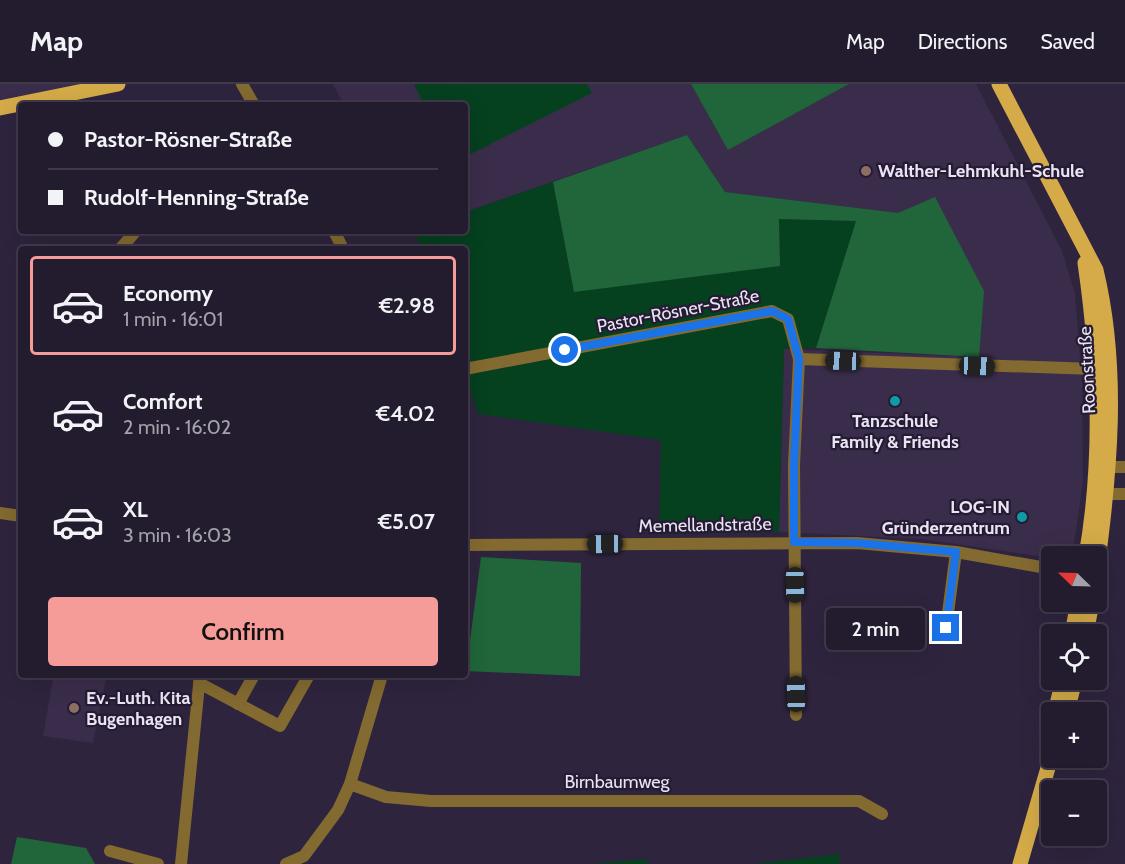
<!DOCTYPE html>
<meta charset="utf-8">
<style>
body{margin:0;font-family:Cabin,sans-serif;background:#2f283a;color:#f1f3f6;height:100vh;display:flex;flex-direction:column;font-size:22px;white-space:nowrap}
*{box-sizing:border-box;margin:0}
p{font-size:20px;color:#a3a1aa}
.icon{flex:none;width:33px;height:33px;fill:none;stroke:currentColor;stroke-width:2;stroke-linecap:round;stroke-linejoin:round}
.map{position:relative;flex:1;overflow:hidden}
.details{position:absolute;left:18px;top:162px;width:450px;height:432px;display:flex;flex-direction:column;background:#231b2e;border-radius:6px;box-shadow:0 6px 24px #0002,0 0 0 2px #40394a}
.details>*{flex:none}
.guide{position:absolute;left:18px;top:18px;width:450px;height:132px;border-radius:6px;box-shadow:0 6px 24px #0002,0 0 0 2px #40394a;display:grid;align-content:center;height:132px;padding:0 30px;background:#231b2e}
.needle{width:39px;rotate:293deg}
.buttons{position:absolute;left:1041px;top:462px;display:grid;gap:12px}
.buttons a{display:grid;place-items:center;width:66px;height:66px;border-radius:6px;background:#231b2e;box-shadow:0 6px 24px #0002,0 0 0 2px #40394a;font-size:30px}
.end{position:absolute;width:27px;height:27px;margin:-14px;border:8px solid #1a73e8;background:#fff;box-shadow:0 0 0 3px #fff}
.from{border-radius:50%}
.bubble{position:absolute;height:42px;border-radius:6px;background:#231b2e;box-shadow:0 6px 24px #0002,0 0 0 2px #40394a;font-size:20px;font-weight:600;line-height:42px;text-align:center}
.car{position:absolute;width:18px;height:36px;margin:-18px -9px;border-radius:8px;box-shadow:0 0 4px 2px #0007;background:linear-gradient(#222 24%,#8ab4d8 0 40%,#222 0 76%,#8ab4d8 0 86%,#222 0)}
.guide b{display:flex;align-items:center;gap:21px;height:57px;font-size:22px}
.guide b+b{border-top:2px solid #40394a}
.guide i{width:15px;height:15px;background:#f1f3f6}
ul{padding:10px 0 0;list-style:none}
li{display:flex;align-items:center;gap:18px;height:99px;margin:0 12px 9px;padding:0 18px;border:3px solid transparent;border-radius:6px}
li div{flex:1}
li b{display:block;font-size:22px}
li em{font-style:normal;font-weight:600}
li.selected{border-color:#f59b98}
li>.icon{width:54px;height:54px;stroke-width:1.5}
.button{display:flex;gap:12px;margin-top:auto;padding:12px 30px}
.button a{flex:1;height:69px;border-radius:6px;background:#f59b98;color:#111;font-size:24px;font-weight:600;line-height:69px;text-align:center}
header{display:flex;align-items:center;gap:36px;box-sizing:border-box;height:84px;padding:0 30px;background:#231b2e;border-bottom:2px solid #40394a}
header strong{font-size:28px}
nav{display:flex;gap:33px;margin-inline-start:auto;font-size:21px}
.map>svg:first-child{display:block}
</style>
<header>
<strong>Map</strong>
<nav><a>Map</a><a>Directions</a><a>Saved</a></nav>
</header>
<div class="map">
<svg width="1125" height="780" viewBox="0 0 1125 780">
<rect width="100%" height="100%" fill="#2f243e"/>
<g fill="#3a2d4b">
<path d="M0 0H86L0 16Z"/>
<path d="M333 0H691L728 65 849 0H976L1062 167 1075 210 1082 300 1083 398 1072 472 1051 474 923 455 779 448 784 265 979 273 898 130 725 108 687 51 465 128V21H344Z"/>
<path d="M39 591H107L93 659 43 652 53 595Z"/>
</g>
<g fill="#05401f">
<path d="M414 0H587L592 9 465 73V21H424Z"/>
<path d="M553 98 574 207 780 182 779 135 857 137 816 264 784 265 779 448 659 450 661 356 478 330 465 291V165H421L415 147H465V128Z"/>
<path d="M840 770 839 780H753Z"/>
<path d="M647 775V780H592Z"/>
</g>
<g fill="#20663a">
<path d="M691 0H849L728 66Z"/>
<path d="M687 51 725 108 898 129 935 113 984 207 979 273 816 264 856 137 779 135 780 182 574 208 553 98Z"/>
<path d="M481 473 581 479 580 592 466 587Z"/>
<path d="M17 753 86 764 95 780H11Z"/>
</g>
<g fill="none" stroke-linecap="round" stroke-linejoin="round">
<g stroke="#836a30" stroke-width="12">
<path d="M242 0 254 21"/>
<path d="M334 147 343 165"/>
<path d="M120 165 136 147"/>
<path d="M799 275 1095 285"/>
<path d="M465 285 772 227 788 235 799 275 794 381 796 631"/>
<path d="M1101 388 1109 383H1125"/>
<path d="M1099 404 1107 410H1125"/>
<path d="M0 429 21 432"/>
<path d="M465 461 857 459 956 468 1052 485"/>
<path d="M946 544 956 468"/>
<path d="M199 599 280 642 309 591"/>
<path d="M238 620 254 591"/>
<path d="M350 700 386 713 431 717H859L882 730"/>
<path d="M110 767 158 780"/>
<path d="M181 780 200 591"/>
<path d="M286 780 304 772 338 726 350 700 382 591"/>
</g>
<g stroke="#d4ab48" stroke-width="15">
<path d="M999 0 1096 186C1120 285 1110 391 1096 491"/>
<path d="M0 24 118 0"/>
<path d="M1085 179C1099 275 1103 376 1086 472"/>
<path d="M1072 550 1078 518"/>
<path d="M1086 550 1092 518"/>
<path d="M1055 628 1063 596"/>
<path d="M1067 628 1075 596"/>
<path d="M1049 676 1052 649"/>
<path d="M1020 780 1052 670"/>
</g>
</g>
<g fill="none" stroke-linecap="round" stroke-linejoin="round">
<path stroke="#1a73e8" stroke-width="8" d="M565 266 772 227 788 235 799 275 794 381V458L857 459 956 468 946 544"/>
</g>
<g fill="#8d6e63" stroke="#251b33" stroke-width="2">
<circle cx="866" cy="87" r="6"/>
<circle cx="74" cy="624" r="6"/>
</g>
<g fill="#0f9aa8" stroke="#251b33" stroke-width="2">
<circle cx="895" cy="317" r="6"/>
<circle cx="1022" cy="433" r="6"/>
</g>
<g text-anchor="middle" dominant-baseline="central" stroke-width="4.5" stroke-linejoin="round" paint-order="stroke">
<g font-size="18" font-weight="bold" fill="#e9e3f3" stroke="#251b33" text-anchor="start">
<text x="878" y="87">Walther-Lehmkuhl-Schule</text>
<text x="895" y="337" text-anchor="middle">Tanzschule<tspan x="895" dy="21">Family &amp; Friends</tspan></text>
<text x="1010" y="423" text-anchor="end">LOG-IN<tspan x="1010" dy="21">Gründerzentrum</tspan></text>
<text x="86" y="614">Ev.-Luth. Kita<tspan x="86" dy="21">Bugenhagen</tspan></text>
</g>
<g font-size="18" fill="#e9e3f3" stroke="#251b33">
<text transform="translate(678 227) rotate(-11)">Pastor-Rösner-Straße</text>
<text transform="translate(1087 286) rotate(-93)">Roonstraße</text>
<text transform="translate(705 441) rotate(-1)">Memellandstraße</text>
<text x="617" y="698">Birnbaumweg</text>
</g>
</g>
</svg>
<div class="buttons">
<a><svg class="needle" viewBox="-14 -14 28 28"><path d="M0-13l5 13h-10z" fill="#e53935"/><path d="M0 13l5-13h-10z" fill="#a3a1aa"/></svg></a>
<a><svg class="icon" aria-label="locate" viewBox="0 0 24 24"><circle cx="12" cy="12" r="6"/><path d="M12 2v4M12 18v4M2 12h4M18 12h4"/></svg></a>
<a>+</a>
<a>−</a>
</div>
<i class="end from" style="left:565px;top:266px"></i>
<i class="end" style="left:946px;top:544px"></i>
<div class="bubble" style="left:826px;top:524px;width:99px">2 min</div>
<i class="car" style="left:843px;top:277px;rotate:272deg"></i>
<i class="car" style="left:977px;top:282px;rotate:92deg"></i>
<i class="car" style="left:605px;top:460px;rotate:269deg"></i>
<i class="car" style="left:795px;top:501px;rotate:179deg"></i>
<i class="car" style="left:796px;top:610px;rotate:359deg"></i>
<div class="guide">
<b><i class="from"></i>Pastor-Rösner-Straße</b>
<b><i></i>Rudolf-Henning-Straße</b>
</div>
<section class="details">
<ul>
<li class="selected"><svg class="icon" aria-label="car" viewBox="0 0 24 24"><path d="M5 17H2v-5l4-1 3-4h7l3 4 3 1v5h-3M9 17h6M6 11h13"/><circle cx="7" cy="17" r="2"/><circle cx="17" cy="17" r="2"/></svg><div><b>Economy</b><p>1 min · 16:01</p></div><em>€2.98</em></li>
<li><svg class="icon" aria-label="car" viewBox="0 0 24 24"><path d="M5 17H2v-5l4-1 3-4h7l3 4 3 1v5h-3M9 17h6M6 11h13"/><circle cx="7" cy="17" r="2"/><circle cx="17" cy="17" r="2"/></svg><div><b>Comfort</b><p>2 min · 16:02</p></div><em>€4.02</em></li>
<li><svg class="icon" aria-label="car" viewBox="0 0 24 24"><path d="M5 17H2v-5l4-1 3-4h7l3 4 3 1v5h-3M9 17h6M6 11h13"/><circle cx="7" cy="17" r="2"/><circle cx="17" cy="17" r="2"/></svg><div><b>XL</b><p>3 min · 16:03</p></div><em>€5.07</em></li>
</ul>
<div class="button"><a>Confirm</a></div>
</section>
</div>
